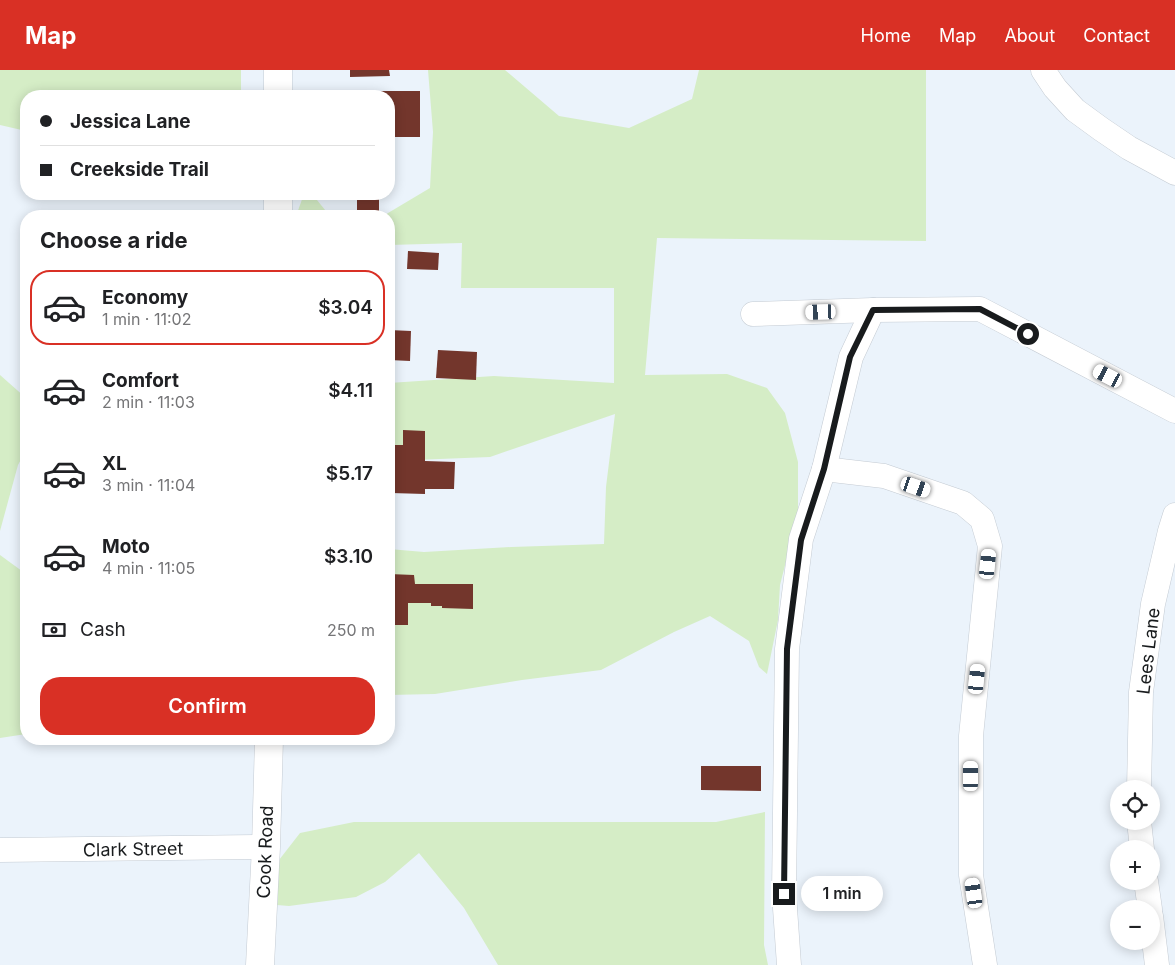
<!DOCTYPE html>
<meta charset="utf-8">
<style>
body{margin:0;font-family:Inter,sans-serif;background:#f2f2f2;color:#202124;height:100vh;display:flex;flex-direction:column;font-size:19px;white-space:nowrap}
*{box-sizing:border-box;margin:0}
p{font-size:16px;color:#757577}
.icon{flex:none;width:28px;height:28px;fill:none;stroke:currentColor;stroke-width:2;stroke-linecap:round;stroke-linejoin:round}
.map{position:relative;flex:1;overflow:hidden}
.sheet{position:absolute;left:20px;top:140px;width:375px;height:535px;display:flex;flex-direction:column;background:#fff;border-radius:20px;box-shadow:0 2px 12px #0003}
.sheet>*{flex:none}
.guide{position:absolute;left:20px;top:20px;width:375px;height:110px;border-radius:20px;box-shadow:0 2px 12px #0003;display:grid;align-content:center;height:110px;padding:0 20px;background:#fff}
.controls{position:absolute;left:1110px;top:710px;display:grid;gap:10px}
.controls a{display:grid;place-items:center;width:50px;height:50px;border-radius:50%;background:#fff;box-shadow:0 2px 12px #0003;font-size:25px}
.end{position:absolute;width:22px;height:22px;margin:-11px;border:6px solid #181b1d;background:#fff;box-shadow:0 0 0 2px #fff}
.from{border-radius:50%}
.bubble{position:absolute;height:35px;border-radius:18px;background:#fff;box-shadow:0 2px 12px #0003;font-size:16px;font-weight:600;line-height:35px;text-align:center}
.car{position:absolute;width:15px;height:30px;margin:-15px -8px;border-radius:6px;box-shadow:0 0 4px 1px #0007;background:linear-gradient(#fff 24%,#345 0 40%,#fff 0 76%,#345 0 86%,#fff 0)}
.guide b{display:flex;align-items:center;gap:18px;height:48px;font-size:19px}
.guide b+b{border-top:1px solid #e0e0e0}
.guide i{width:12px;height:12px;background:#202124}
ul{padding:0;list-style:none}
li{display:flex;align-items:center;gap:15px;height:75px;margin:0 10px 8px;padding:0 10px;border:2px solid transparent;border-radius:20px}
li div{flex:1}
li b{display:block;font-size:19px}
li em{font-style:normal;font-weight:600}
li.selected{border-color:#d93025}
li>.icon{width:45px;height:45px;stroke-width:1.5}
h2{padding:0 20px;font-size:22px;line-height:60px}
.pay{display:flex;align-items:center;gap:12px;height:55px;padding:0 20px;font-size:19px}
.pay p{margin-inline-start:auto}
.cta{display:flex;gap:10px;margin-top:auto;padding:10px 20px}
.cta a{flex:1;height:58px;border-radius:20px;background:#d93025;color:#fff;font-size:20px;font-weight:600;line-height:58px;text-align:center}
header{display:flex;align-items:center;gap:30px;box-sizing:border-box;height:70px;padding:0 25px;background:#d93025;color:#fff}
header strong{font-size:24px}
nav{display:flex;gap:28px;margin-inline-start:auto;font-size:18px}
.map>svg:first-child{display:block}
</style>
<header>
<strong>Map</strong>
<nav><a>Home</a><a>Map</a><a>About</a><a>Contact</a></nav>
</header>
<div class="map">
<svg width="1175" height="895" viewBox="0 0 1175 895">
<rect width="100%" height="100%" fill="#ebf3fb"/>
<g fill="#d5edc6">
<path d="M0 0H241V26H26V61L0 55Z"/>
<path d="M428 0H505L559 46 629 58 692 29 699 0H926V171L657 168 645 305 727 304 767 318 785 343 798 392V444L780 515 778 550 767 604 759 597 749 571 710 546 674 562 601 600 522 610 435 624 389 625V479L424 482 511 477 604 474 606 417 615 344 490 387 389 391V313L494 306 614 313V218H461L462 173 389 175V146H383L430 118 433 62Z"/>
<path d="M304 124H312L330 146H296Z"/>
<path d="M0 305 26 328V380L18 395 0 461Z"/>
<path d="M0 485 26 504V664L0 668Z"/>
<path d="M765 742 764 875 768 895H498L464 838 419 783 385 812 356 827 289 836 277 835 279 790 300 763 354 752H716Z"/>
</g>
<g fill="#73362c">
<path d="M350 0H389L390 6 350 7Z"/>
<path d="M375 21H420V67H393V80H389V26H375Z"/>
<rect x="357" y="124" width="22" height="19"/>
<path d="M408 181 439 183 438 200 407 199Z"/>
<path d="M389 260 411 261 410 291 389 290Z"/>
<path d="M438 280 477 282 476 310 436 308Z"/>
<path d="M403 360 425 361V391L455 392 454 419H425V424L391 423 392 375H403Z"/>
<path d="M389 504 414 505 415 514H473V539L442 538V536H431V533H408V555H389Z"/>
<path d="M701 696H761V721L701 720Z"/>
</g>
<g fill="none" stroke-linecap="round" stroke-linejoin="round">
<defs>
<g id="street">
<path d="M1043 0 1055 18 1075 40 1101 59 1129 78 1175 103"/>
<path d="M753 244 873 240 980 239 1175 341"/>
<path d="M824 399 884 406 963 433 982 449 990 476 971 666V805L985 895"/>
<path d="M1139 719 1141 622 1153 534 1170 461 1175 445"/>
<path d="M1139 751 1142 779"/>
<path d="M0 780 266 777"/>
<path d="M1146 811 1150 839"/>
<path d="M1151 846 1157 895"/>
<path d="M789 895 784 824 787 579 801 469 824 399 851 287 873 240"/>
</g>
<g id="secondary">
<path d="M278 26V0"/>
<path d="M278 146V124"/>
<path d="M260 895 266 777 269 669"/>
</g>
</defs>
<use href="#street" stroke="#c4cbd3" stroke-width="25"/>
<use href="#secondary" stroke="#c4cbd3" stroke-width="29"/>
<use href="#street" stroke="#fff" stroke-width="24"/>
<use href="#secondary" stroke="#fff" stroke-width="28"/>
</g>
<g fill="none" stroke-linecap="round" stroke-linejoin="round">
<path stroke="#181b1d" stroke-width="6" d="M784 824 787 579 801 470 824 399 850 287 873 240 980 239 1028 264"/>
</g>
<g text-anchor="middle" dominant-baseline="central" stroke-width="5" stroke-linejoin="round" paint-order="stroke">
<g font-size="18" fill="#181b1d" stroke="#fff">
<text transform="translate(1148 581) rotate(-83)">Lees Lane</text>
<text transform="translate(133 779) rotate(-1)">Clark Street</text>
<text transform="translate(265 782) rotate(-88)">Cook Road</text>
</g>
</g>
</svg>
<div class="controls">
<a><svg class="icon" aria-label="locate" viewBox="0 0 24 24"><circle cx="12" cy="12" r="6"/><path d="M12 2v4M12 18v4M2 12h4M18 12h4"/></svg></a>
<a>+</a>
<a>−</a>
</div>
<i class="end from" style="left:1028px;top:264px"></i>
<i class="end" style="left:784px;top:824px"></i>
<div class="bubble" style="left:801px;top:806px;width:82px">1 min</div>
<i class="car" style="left:821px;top:242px;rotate:268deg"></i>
<i class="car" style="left:1108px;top:306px;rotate:297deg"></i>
<i class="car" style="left:916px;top:417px;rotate:109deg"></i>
<i class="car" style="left:988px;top:494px;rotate:6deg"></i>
<i class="car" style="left:977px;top:609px;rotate:6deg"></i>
<i class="car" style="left:971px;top:706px;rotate:0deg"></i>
<i class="car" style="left:974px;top:823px;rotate:352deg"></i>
<div class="guide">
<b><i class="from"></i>Jessica Lane</b>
<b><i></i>Creekside Trail</b>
</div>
<section class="sheet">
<h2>Choose a ride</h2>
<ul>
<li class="selected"><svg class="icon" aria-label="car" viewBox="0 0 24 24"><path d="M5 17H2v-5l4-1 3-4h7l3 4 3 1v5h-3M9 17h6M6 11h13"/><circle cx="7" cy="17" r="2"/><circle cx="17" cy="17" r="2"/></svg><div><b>Economy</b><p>1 min · 11:02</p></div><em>$3.04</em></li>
<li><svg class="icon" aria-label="car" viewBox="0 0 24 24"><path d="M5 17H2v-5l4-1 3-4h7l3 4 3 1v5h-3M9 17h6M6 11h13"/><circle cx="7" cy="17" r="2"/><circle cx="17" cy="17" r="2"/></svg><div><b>Comfort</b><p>2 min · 11:03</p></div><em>$4.11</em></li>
<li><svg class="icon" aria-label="car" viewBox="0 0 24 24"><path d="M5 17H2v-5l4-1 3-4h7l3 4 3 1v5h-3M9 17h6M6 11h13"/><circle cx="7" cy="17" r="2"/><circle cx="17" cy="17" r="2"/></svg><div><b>XL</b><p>3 min · 11:04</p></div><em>$5.17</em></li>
<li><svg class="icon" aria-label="car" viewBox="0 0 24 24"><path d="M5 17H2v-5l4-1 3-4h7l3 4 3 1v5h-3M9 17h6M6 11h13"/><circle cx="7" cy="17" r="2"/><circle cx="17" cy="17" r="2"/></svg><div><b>Moto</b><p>4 min · 11:05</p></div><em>$3.10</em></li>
</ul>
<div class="pay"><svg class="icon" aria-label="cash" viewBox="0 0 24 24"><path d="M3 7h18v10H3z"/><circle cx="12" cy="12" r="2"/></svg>Cash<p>250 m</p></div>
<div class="cta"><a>Confirm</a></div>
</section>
</div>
